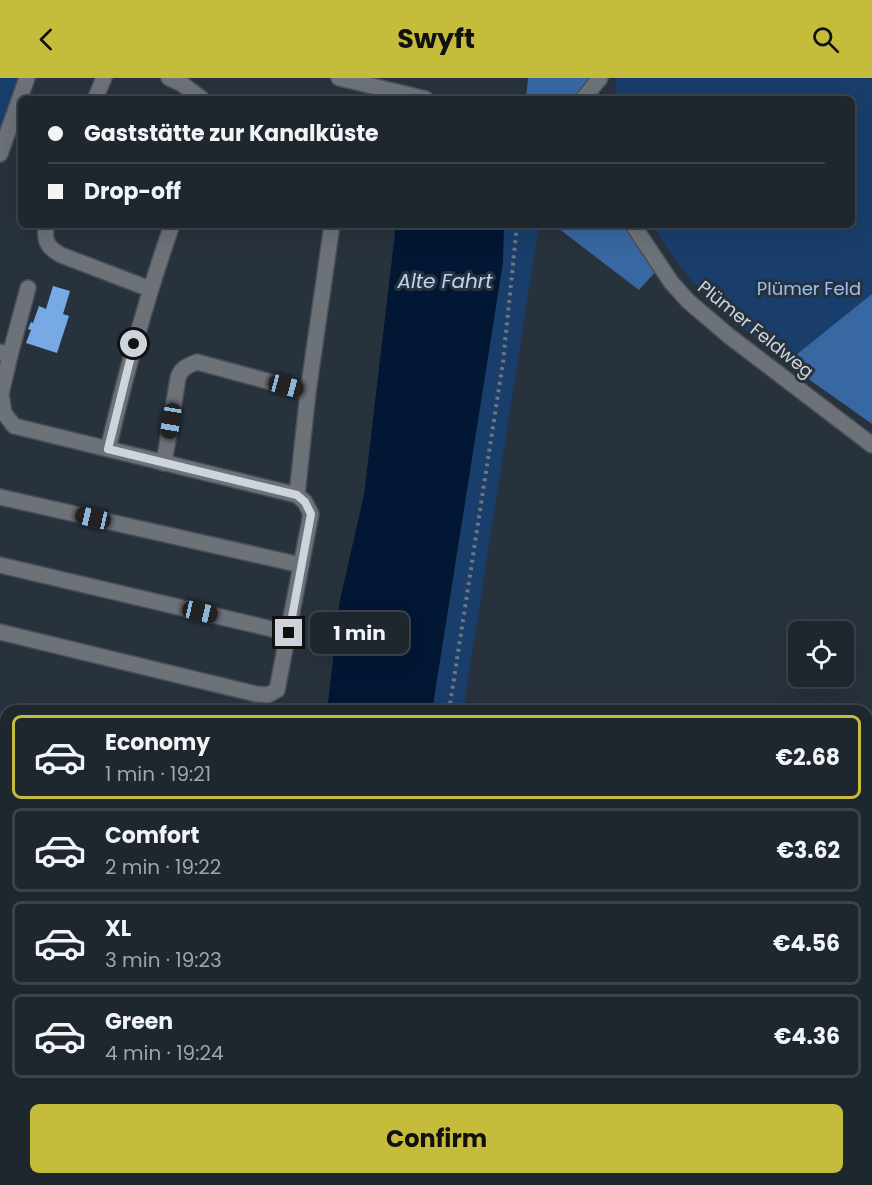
<!DOCTYPE html>
<meta charset="utf-8">
<style>
body{margin:0;font-family:Poppins,sans-serif;background:#262e36;color:#f1f3f6;height:100vh;display:flex;flex-direction:column;font-size:22px;white-space:nowrap}
*{box-sizing:border-box;margin:0}
p{font-size:20px;color:#a1a5aa}
.icon{flex:none;width:33px;height:33px;fill:none;stroke:currentColor;stroke-width:2;stroke-linecap:round;stroke-linejoin:round}
.map{position:relative;flex:1;overflow:hidden}
.drawer{position:absolute;left:0px;top:627px;width:873px;height:480px;display:flex;flex-direction:column;background:#1e262e;border-radius:18px 18px 0 0;box-shadow:0 6px 24px #0002,0 0 0 2px #3c434a}
.drawer>*{flex:none}
.banner{position:absolute;left:18px;top:18px;width:837px;height:132px;border-radius:9px;box-shadow:0 6px 24px #0002,0 0 0 2px #3c434a;display:grid;align-content:center;height:132px;padding:0 30px;background:#1e262e}
.tools{position:absolute;left:788px;top:543px;display:grid;gap:12px}
.tools a{display:grid;place-items:center;width:66px;height:66px;border-radius:9px;background:#1e262e;box-shadow:0 6px 24px #0002,0 0 0 2px #3c434a;font-size:30px}
.end{position:absolute;width:27px;height:27px;margin:-14px;border:8px solid #ced4db;background:#111;box-shadow:0 0 0 3px #111}
.from{border-radius:50%}
.bubble{position:absolute;height:42px;border-radius:9px;background:#1e262e;box-shadow:0 6px 24px #0002,0 0 0 2px #3c434a;font-size:20px;font-weight:700;line-height:42px;text-align:center}
.car{position:absolute;width:18px;height:36px;margin:-18px -9px;border-radius:8px;box-shadow:0 0 4px 2px #0007;background:linear-gradient(#222 24%,#8ab4d8 0 40%,#222 0 76%,#8ab4d8 0 86%,#222 0)}
.banner b{display:flex;align-items:center;gap:21px;height:57px;font-size:22px}
.banner b+b{border-top:2px solid #3c434a}
.banner i{width:15px;height:15px;background:#f1f3f6}
ul{padding:10px 0 0;list-style:none}
li{display:flex;align-items:center;gap:18px;height:84px;margin:0 12px 9px;padding:0 18px;border:3px solid #3c434a;border-radius:9px}
li div{flex:1}
li b{display:block;font-size:22px}
li em{font-style:normal;font-weight:700}
li.on{border-color:#c6bc3c}
li>.icon{width:54px;height:54px;stroke-width:1.5}
.button{display:flex;gap:12px;margin-top:auto;padding:12px 30px}
.button a{flex:1;height:69px;border-radius:9px;background:#c6bc3c;color:#111;font-size:24px;font-weight:700;line-height:69px;text-align:center}
header{display:flex;justify-content:space-between;align-items:center;height:78px;padding:0 30px;background:#c6bc3c;color:#111;font-size:27px;font-weight:700}
.map>svg:first-child{display:block}
</style>
<header><svg class="icon" aria-label="back" viewBox="0 0 24 24"><path d="M15 5l-7 7 7 7"/></svg>Swyft<svg class="icon" aria-label="search" viewBox="0 0 24 24"><circle cx="10" cy="10" r="6"/><path d="M15 15l6 6"/></svg></header>
<div class="map">
<svg width="872" height="1107" viewBox="0 0 872 1107">
<rect width="100%" height="100%" fill="#28323d"/>
<g fill="#193e6b">
<path d="M0 0H18L0 54Z"/>
<path d="M616 0H872V339L794 279 786 285C736 245 682 205 654 147H852V21H616Z"/>
<path d="M504 147H539L463 633H432L503 184Z"/>
<path d="M367 1101H400V1107H366Z"/>
</g>
<g fill="#3868a2">
<path d="M528 0H592L580 15 571 21H526Z"/>
<path d="M554 147H630L658 191 639 212Z"/>
<path d="M872 216V346L786 285Z"/>
<path d="M867 957 872 960V1001L867 995Z"/>
<path d="M872 1050V1107H845L839 1101H867V1056Z"/>
</g>
<g fill="#011733">
<path d="M396 147H504L503 184 432 633H327L340 522 364 417Z"/>
<path d="M270 1101H367L366 1107H269Z"/>
</g>
<path fill="#77a9e7" d="M53 208 70 213 63 236 69 238 57 275 26 265 31 252 28 251 31 244 33 245 39 228 46 231Z"/>
<g fill="none" stroke-linecap="round" stroke-linejoin="round">
<defs>
<g id="minor">
<path d="M169 0 182 6 202 21"/>
<path d="M339 0 426 21"/>
<path d="M95 21 104 0"/>
<path d="M583 21 600 0"/>
<path d="M0 76 27 0"/>
<path d="M46 147C44 163 47 169 61 177L150 211"/>
<path d="M633 147 671 204 688 223 729 258 872 367"/>
<path d="M0 274 10 277 28 210"/>
<path d="M108 371C126 295 146 221 172 147"/>
<path d="M164 385 178 300C181 290 187 288 197 284L308 314"/>
<path d="M297 417 308 314 332 147"/>
<path d="M0 419 301 487"/>
<path d="M0 487 289 555"/>
<path d="M0 554 256 616 268 617 277 612 311 436 305 424 297 417 14 348 4 335 1 316 10 277"/>
</g>
</defs>
<use href="#minor" stroke="#464f59" stroke-width="18"/>
<g stroke="#6d757e" stroke-width="4" stroke-dasharray="3 4.5" stroke-linecap="butt">
<path d="M449 633 503 284 517 147"/>
<path d="M384 1107 385 1101"/>
</g>
<use href="#minor" stroke="#6d7278" stroke-width="15"/>
</g>
<g fill="none" stroke-linecap="round" stroke-linejoin="round">
<path stroke="#ced4db" stroke-width="8" d="M134 266 108 371 297 417 305 424 311 436 289 555"/>
</g>
<g text-anchor="middle" dominant-baseline="central" stroke-width="6" stroke-linejoin="round" paint-order="stroke">
<g font-size="18" fill="#9ac1f2" stroke="#28323d">
<text x="809" y="210">Plümer Feld</text>
</g>
<g font-size="18" fill="#ced4db" stroke="#28323d">
<text transform="translate(756 251) rotate(39)">Plümer Feldweg</text>
</g>
<g font-size="20" font-style="italic" fill="#bbd5f7" stroke="#28323d">
<text x="445" y="203">Alte Fahrt</text>
</g>
</g>
</svg>
<div class="tools">
<a><svg class="icon" aria-label="locate" viewBox="0 0 24 24"><circle cx="12" cy="12" r="6"/><path d="M12 2v4M12 18v4M2 12h4M18 12h4"/></svg></a>
</div>
<i class="end from" style="left:134px;top:266px"></i>
<i class="end" style="left:289px;top:555px"></i>
<div class="bubble" style="left:310px;top:534px;width:99px">1 min</div>
<i class="car" style="left:286px;top:308px;rotate:105deg"></i>
<i class="car" style="left:171px;top:343px;rotate:189deg"></i>
<i class="car" style="left:93px;top:440px;rotate:283deg"></i>
<i class="car" style="left:200px;top:534px;rotate:103deg"></i>
<div class="banner">
<b><i class="from"></i>Gaststätte zur Kanalküste</b>
<b><i></i>Drop-off</b>
</div>
<section class="drawer">
<ul>
<li class="on"><svg class="icon" aria-label="car" viewBox="0 0 24 24"><path d="M5 17H2v-5l4-1 3-4h7l3 4 3 1v5h-3M9 17h6M6 11h13"/><circle cx="7" cy="17" r="2"/><circle cx="17" cy="17" r="2"/></svg><div><b>Economy</b><p>1 min · 19:21</p></div><em>€2.68</em></li>
<li><svg class="icon" aria-label="car" viewBox="0 0 24 24"><path d="M5 17H2v-5l4-1 3-4h7l3 4 3 1v5h-3M9 17h6M6 11h13"/><circle cx="7" cy="17" r="2"/><circle cx="17" cy="17" r="2"/></svg><div><b>Comfort</b><p>2 min · 19:22</p></div><em>€3.62</em></li>
<li><svg class="icon" aria-label="car" viewBox="0 0 24 24"><path d="M5 17H2v-5l4-1 3-4h7l3 4 3 1v5h-3M9 17h6M6 11h13"/><circle cx="7" cy="17" r="2"/><circle cx="17" cy="17" r="2"/></svg><div><b>XL</b><p>3 min · 19:23</p></div><em>€4.56</em></li>
<li><svg class="icon" aria-label="car" viewBox="0 0 24 24"><path d="M5 17H2v-5l4-1 3-4h7l3 4 3 1v5h-3M9 17h6M6 11h13"/><circle cx="7" cy="17" r="2"/><circle cx="17" cy="17" r="2"/></svg><div><b>Green</b><p>4 min · 19:24</p></div><em>€4.36</em></li>
</ul>
<div class="button"><a>Confirm</a></div>
</section>
</div>
